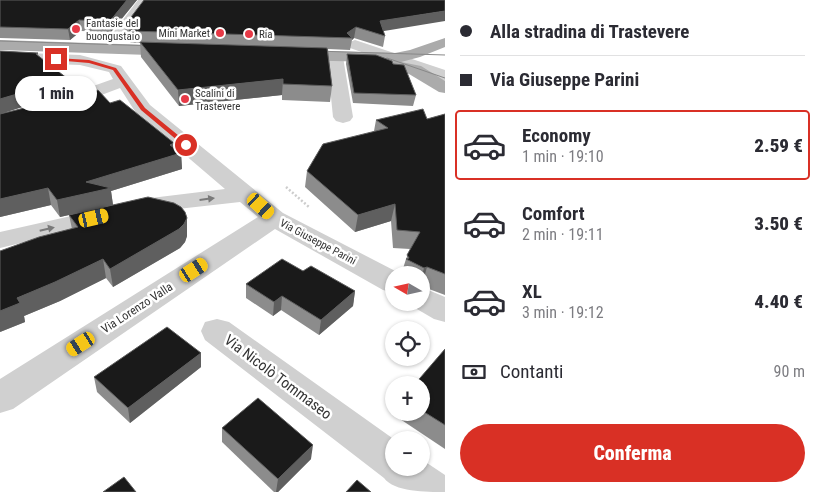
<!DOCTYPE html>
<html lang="it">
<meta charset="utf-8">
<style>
body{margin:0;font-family:"Roboto Condensed",sans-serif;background:#f2f2f3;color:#2b2b33;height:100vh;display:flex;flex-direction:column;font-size:19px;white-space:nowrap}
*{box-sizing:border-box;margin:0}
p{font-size:16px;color:#7c7c81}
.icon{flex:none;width:28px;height:28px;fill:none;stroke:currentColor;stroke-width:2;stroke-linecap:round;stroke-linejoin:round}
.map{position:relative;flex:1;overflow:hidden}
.sheet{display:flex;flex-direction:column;background:#fff;width:375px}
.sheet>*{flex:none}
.top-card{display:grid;align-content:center;height:110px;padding:0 15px;background:#fff}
.needle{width:32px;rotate:279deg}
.fabs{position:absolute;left:385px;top:266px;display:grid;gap:10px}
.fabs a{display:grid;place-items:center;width:45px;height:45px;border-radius:50%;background:#fff;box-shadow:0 1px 4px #0004;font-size:25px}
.end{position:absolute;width:22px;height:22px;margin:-11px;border:6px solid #d93025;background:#fff;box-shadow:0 0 0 2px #fff}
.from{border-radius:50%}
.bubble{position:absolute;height:35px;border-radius:18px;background:#fff;box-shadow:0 1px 4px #0004;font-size:16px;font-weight:800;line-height:35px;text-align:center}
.car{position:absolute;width:15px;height:30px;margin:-15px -8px;border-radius:6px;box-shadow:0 0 4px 1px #0007;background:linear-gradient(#f5c518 24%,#345 0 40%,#f5c518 0 76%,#345 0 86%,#f5c518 0)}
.top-card b{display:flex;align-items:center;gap:18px;height:48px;font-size:19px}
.top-card b+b{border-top:1px solid #e1e1e2}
.top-card i{width:12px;height:12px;background:#2b2b33}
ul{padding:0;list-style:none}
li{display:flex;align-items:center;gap:15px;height:70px;margin:0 10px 8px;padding:0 5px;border:2px solid transparent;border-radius:5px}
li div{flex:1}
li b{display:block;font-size:19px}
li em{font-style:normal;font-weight:800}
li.on{border-color:#d93025}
li>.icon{width:45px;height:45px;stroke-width:1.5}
.pay{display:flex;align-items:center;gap:12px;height:55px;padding:0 15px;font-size:19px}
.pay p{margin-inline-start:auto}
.cta{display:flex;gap:10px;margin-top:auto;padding:10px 15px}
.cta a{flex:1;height:58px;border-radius:30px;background:#d93025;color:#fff;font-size:20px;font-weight:800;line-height:58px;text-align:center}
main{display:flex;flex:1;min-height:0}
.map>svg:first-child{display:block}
</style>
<main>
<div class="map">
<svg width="445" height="492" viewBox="0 0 445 492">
<rect width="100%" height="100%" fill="#fff"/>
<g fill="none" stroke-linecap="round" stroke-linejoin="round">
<path stroke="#cdcdcd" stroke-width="2.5" stroke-dasharray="2 2" stroke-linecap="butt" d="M286 187 309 207"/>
<g fill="#d0d0d0" fill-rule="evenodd">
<path d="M138 0H150L121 41H111L109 38Z"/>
<path d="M355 40 445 70V81L350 48 347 45 350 42Z"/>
<path d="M0 52 80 55 121 66 150 105 283 213 403 275H394V293L383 290 275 229 13 409 0 413V379L258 217 240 202 151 212 0 248V232L151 198 225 189 136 113 120 88 51 114 0 128V116L37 106 113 79 109 72 80 65 0 62Z"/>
<path d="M335 52 341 54 343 57 353 117 350 121 343 123 336 121 333 117 327 57 329 54Z"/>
<path d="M421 287 445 297V322L434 319 410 305 408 302H421Z"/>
<path d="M217 319 229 322 395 440 394 468H421V459L445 475V492C426 492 394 492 384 478L205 340 201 331 205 322Z"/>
</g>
<g fill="#ababab" fill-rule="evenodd">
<path d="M445 38V47L420 57 401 62 421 66 445 81V93L439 92 409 74 377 65 375 62 292 60 286 58 284 55 286 52 292 50 395 53 410 50Z"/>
<path d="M0 40 179 46 184 48 187 51 184 54 179 56 0 50Z"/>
</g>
<g stroke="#888" stroke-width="1">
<path d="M0 41 155 46"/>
<path d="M315 51 445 55"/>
<path d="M387 58 445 78"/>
</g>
</g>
<g fill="#8c8c8c">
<path d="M0 0H137L111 32 81 31 70 40 0 38Z"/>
<path d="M445 0 383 31 385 36 383 47 354 38 352 40 350 50 328 49 332 86 330 102 282 100V95L179 106 141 57 140 43H131L126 37 125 25Z"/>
<path d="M0 51 38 53V56L70 92 3 113 87 94 110 103 181 153 182 169 111 191 113 205 60 217 51 205 0 217Z"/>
<path d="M347 54 393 64 416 95 413 106 353 103 346 64Z"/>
<path d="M445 114V295L421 286V275H401L406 259 410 249 393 248 391 221 355 232 305 187 307 171 374 131 376 120 427 119Z"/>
<path d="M69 215 187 218V236L185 242 180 248 113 287 106 278 60 301 24 316 25 322 0 332 72 229Z"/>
<path d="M303 271 355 291 353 306 319 335 281 310 273 316 246 298V284Z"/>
<path d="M445 349V449L397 417 398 412H421V385Z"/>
<path d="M201 353V367L130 423 97 392 94 377Z"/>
<path d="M222 428 311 459 278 492H274L222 442Z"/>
</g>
<g fill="#5f5f5f">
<path d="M127 0H137L111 32 110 21Z"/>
<path d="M445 11V21L378 32 380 21Z"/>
<path d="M79 20 81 31 70 40 68 29Z"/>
<path d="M356 27 354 38 352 40V38L347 33Z"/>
<path d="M68 79 70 92 0 114V99Z"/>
<path d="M283 79 282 95 179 106 178 90Z"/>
<path d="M174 143 175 155 181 153 182 169 111 191 113 205 60 217 57 200 86 182Z"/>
<path d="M48 188 51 205 0 217V199Z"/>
<path d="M395 204 391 221 355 232 358 215Z"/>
<path d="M187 218V236L185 242 180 248 113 287 110 269Z"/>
<path d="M103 259 106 278 60 301 24 316 25 322 0 332V311L17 298Z"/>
<path d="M427 267 422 285 421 286V280L424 268Z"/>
<path d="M355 291 353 306 319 335 321 320Z"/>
<path d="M282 296 281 310 273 316 274 302Z"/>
<path d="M201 353V367L130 423 128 408Z"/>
<path d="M313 445 311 459 278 492H276L278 479Z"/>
</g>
<g fill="#1a1a1a" stroke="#5f5f5f">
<path d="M0 0H127L110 21 79 20 68 29 0 27Z"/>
<path d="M144 0H445V11L380 21 385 36 356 27 347 33 352 38 130 31 125 25Z"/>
<path d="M140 42 327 48 332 86 283 84V79L178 90Z"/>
<path d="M0 51 38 53 36 54 68 79 0 99Z"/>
<path d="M347 54 376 55 392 61 393 64 404 65 416 95 354 93Z"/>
<path d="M82 90 87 94 98 90 110 103 120 100 174 143 170 145 181 153 86 182 111 188 57 200 48 188 0 199V114L49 102Z"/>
<path d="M423 109 427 119 445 114V274L427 267 424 268 406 259 409 258 407 255 420 232 397 230 395 204 358 215 307 171 323 144 388 128 376 120Z"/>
<path d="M148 197 174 203 181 207 185 212 187 218 184 224 179 229 110 269 103 259 55 282 17 298 20 303 0 311V251L39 237 78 227 69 215Z"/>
<path d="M282 259 303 271 311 266 355 291 321 320 282 296 274 302 246 284Z"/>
<path d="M167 327 201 353 128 408 94 377Z"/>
<path d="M445 349V425L421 410V385H414Z"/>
<path d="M258 398 313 445 278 479 222 428Z"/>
<path d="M124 477 136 492H103Z"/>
<path d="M357 480 371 492H346Z"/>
</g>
<defs><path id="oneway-solid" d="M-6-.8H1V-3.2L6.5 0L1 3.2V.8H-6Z" transform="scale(1.25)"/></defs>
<g fill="#7a7a7a">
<use href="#oneway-solid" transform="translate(207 199) rotate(-7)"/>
<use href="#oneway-solid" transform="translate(47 229) rotate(-13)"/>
</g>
<path fill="#d93025" d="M56 58 89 60 116 68 145 108 190 145 184 146 141 110 113 70 89 63 54 60Z"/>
<g fill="#e63946" stroke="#fff" stroke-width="2">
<circle cx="76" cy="29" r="5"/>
<circle cx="220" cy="33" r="5"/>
<circle cx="249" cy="34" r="5"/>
<circle cx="185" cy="99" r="5"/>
</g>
<g text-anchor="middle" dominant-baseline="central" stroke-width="5" stroke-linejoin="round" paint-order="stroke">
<g font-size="11" fill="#333" stroke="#fff" text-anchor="start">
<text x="86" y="23">Fantasie del<tspan x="86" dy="13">buongustaio</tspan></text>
<text x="210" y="33" text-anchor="end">Mini Market</text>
<text x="259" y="34">Ria</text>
<text x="195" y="93">Scalini di<tspan x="195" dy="13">Trastevere</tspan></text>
</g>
<g font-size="11" fill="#333" stroke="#fff">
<text transform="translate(318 242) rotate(28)">Via Giuseppe Parini</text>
</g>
<g font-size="12" fill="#333" stroke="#fff">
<text transform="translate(137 308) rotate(-33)">Via Lorenzo Valla</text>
</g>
<g font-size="15" fill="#333" stroke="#fff">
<text transform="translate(278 377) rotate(37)">Via Nicolò Tommaseo</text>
</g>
</g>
</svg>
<div class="fabs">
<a><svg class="needle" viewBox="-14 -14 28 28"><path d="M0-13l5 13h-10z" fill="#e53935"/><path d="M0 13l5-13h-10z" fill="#7c7c81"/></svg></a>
<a><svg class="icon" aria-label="locate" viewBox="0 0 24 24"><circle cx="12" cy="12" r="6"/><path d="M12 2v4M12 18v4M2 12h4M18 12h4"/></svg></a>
<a>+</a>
<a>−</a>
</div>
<i class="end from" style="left:186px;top:145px"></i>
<i class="end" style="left:56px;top:59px"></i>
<div class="bubble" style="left:15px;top:76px;width:82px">1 min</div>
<i class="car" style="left:261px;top:206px;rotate:132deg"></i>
<i class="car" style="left:94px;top:218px;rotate:77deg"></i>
<i class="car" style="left:194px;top:270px;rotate:57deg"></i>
<i class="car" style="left:81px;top:344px;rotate:237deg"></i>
</div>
<section class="sheet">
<div class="top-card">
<b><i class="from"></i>Alla stradina di Trastevere</b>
<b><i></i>Via Giuseppe Parini</b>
</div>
<ul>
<li class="on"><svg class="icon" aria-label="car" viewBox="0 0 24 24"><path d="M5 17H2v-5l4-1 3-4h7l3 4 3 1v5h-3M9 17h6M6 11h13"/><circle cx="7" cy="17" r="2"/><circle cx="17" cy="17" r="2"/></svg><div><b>Economy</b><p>1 min · 19:10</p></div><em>2.59 €</em></li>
<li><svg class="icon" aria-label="car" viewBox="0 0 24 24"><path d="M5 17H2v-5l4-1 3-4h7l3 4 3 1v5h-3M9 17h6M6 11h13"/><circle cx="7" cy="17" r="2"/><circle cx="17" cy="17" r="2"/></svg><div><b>Comfort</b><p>2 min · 19:11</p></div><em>3.50 €</em></li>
<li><svg class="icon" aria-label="car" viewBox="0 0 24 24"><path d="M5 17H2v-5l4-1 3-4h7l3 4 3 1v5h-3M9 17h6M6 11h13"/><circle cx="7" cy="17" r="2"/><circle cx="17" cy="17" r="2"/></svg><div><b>XL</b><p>3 min · 19:12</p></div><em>4.40 €</em></li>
</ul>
<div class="pay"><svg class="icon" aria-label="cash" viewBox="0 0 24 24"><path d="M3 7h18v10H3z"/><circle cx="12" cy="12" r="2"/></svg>Contanti<p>90 m</p></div>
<div class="cta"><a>Conferma</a></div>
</section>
</main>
